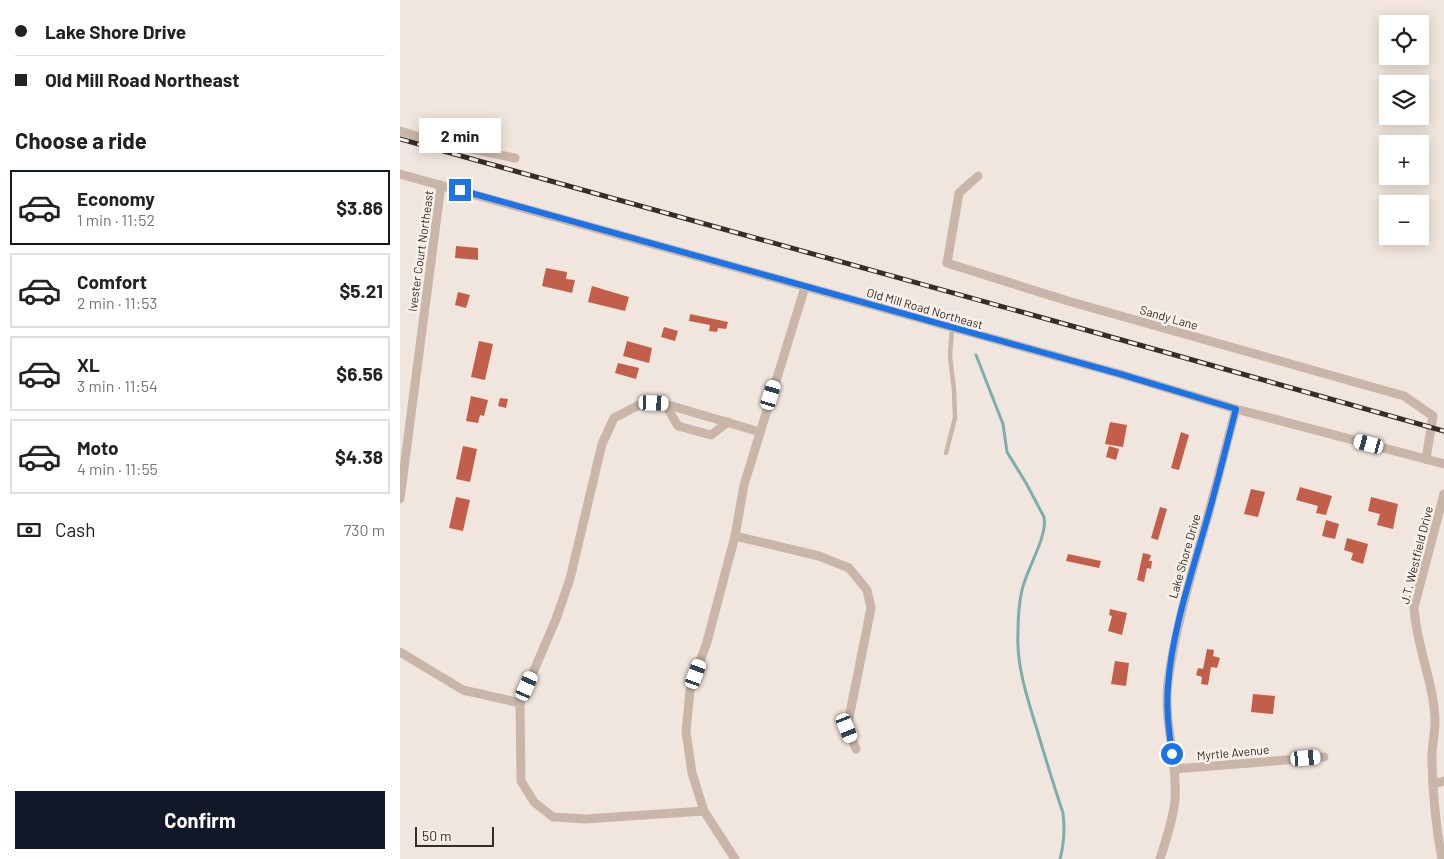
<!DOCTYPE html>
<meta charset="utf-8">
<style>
body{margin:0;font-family:Barlow,sans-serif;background:#f6f6f6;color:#222;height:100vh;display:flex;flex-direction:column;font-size:19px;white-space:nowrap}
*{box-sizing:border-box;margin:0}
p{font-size:16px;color:#767676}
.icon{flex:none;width:28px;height:28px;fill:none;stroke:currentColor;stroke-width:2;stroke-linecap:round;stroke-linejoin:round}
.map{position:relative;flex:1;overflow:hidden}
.panel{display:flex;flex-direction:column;background:#fff;width:400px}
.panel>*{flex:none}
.guide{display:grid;align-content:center;height:110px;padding:0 15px;background:#fff}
.controls{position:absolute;left:979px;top:15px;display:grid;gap:10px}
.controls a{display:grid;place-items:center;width:50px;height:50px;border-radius:0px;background:#fff;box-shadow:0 2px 12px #0003;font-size:25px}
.scale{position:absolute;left:15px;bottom:12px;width:79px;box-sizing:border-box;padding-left:5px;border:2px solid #372c29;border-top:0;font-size:14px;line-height:18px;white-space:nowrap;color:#372c29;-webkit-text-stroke:4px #f9f1e9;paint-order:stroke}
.end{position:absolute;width:22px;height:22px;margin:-11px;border:6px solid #1a73e8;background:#fff;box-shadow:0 0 0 2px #fff}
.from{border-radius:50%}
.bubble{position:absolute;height:35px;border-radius:0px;background:#fff;box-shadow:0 2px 12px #0003;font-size:16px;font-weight:700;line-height:35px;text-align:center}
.car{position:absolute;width:15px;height:30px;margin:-15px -8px;border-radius:6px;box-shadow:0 0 4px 1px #0007;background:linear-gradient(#fff 24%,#345 0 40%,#fff 0 76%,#345 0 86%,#fff 0)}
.guide b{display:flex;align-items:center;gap:18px;height:48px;font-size:19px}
.guide b+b{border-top:1px solid #e0e0e0}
.guide i{width:12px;height:12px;background:#222}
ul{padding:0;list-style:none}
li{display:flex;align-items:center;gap:15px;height:75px;margin:0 10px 8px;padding:0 5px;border:2px solid #e0e0e0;border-radius:0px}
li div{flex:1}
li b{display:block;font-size:19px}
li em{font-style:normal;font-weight:700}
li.selected{border-color:#111827}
li>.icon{width:45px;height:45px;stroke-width:1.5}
h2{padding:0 15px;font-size:22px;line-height:60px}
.pay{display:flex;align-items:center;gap:12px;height:55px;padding:0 15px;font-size:19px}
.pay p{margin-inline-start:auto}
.button{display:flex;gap:10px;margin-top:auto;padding:10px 15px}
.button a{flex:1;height:58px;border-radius:0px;background:#111827;color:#fff;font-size:20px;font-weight:700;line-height:58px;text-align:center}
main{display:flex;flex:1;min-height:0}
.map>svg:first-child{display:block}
</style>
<main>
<section class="panel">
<div class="guide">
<b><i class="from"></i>Lake Shore Drive</b>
<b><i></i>Old Mill Road Northeast</b>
</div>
<h2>Choose a ride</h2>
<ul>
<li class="selected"><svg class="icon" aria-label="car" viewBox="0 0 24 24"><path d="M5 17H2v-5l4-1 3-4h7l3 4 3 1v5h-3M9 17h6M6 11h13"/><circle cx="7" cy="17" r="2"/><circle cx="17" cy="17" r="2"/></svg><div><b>Economy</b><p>1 min · 11:52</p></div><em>$3.86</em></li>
<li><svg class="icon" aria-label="car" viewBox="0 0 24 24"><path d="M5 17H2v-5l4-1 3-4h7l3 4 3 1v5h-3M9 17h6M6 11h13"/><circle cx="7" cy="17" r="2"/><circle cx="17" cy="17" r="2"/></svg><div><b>Comfort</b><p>2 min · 11:53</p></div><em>$5.21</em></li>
<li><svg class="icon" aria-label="car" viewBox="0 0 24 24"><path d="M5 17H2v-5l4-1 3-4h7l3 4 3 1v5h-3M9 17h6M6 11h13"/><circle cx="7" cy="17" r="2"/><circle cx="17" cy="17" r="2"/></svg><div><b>XL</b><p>3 min · 11:54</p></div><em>$6.56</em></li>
<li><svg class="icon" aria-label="car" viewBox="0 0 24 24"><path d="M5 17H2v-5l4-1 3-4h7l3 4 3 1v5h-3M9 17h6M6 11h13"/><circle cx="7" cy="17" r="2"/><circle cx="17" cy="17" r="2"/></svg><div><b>Moto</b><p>4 min · 11:55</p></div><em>$4.38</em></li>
</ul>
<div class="pay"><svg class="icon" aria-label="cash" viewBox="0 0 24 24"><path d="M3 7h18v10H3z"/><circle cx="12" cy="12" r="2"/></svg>Cash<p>730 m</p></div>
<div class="button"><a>Confirm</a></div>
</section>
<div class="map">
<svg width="1044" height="859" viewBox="0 0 1044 859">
<rect width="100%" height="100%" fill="#f1e6dd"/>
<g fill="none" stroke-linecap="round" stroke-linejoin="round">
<path stroke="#7daeac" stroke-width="3" d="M576 355 603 424 607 452 626 483 644 517C648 536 627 568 622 590 619 603 618 618 618 632 616 666 628 700 638 733 646 760 654 786 663 813 665 829 664 844 660 859"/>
</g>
<g fill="#c25f4b">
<path d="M56 246 78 248V260L55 258Z"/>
<path d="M146 268 167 272 166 279 175 280 172 293 142 286Z"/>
<path d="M192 286 229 297 225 311 188 302Z"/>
<path d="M58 292 70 295 66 308 55 305Z"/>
<path d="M290 314 328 322 326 329 318 328 317 332 309 331 310 325 289 321Z"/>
<path d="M264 327 278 331 275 341 261 337Z"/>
<path d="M79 341 93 344 85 380 71 377Z"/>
<path d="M227 341 252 348 249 363 223 356Z"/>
<path d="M218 363 239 368 236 379 215 373Z"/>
<path d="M71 396 88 400 84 416 80 415 78 423 66 421Z"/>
<path d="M100 398 108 399 106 408 98 406Z"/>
<path d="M710 422 727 425 723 447 705 444Z"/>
<path d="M781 432 789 435 779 470 771 468Z"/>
<path d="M63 446 77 449 70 482 56 479Z"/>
<path d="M709 446 719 449 716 460 706 457Z"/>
<path d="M900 487 932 496 926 515 916 513 918 506 896 500Z"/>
<path d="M851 489 865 492 858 517 844 514Z"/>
<path d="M56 497 70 500 63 531 49 528Z"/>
<path d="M971 497 998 504 993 529 977 525 980 514 968 511Z"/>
<path d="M760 507 767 509 758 540 751 538Z"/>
<path d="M926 520 939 524 935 539 922 536Z"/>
<path d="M947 538 968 544 963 564 951 560 953 553 944 550Z"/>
<path d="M743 553 751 555 749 561H752L751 569 747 568 744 582 737 580Z"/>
<path d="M668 554 701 561 699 568 666 561Z"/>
<path d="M710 609 727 613 722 635 708 631 712 616 709 615Z"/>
<path d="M807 649 814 650 813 656 820 658 817 668 811 667 808 685 801 684 802 677 796 675 798 668 803 669Z"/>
<path d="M715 661 729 663 726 686 711 684Z"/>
<path d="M853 694 875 696 873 714 851 712Z"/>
</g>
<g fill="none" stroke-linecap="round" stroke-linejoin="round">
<path stroke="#c9b6a9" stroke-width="4.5" d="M546 453 555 418 554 390 550 356 552 328"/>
<g stroke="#c9b6a9" stroke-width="9">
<path d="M0 131 36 142 115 158"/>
<path d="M0 174 720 374 836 409 1044 464"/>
<path d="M578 176 559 193 547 263 668 301 1004 396 1033 416 1026 459"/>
<path d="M265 404 278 426 311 435 328 422"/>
<path d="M0 499 41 185"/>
<path d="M335 536 419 556 449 568 467 590 471 608 447 728 456 749"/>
<path d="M0 652 63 690 120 703"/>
<path d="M774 769 924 757"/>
<path d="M1033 784 1044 781"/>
<path d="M304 811 185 819 153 817 134 802 121 781 120 703 156 619 170 579 202 444 214 418 243 403 265 404 360 432"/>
<path d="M335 859 304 811 292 773 286 732 290 690 307 642 335 536 344 485 405 287"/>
<path d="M760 859C766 840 773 820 775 800 778 761 763 722 768 682 776 623 794 566 810 508 819 475 827 442 836 409"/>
<path d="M1042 859C1036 828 1033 795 1032 763 1031 749 1035 735 1035 721 1034 682 1016 646 1014 607L1044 494"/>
</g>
<defs>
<path id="rail" d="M0 139 697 333 1044 431"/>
</defs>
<use href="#rail" stroke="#372c29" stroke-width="5"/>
<use href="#rail" stroke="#f9f1e9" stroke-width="3" stroke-dasharray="9" stroke-linecap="butt"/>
</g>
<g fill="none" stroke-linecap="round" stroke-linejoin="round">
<path stroke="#1a73e8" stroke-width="6" d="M60 190 720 374 836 409C826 447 817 485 806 523 791 576 772 631 768 686 766 709 769 731 772 754"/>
</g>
<g text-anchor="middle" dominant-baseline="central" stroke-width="5" stroke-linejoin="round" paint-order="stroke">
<g font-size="12" fill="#372c29" stroke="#f9f1e9">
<text transform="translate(20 251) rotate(-82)">Ivester Court Northeast</text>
<text transform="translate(525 308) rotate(16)">Old Mill Road Northeast</text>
<text transform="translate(769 317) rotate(16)">Sandy Lane</text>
<text transform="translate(1016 555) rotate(-76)">J.T. Westfield Drive</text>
<text transform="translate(784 556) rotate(-74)">Lake Shore Drive</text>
<text transform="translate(833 752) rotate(-5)">Myrtle Avenue</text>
</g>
</g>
</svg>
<div class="controls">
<a><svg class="icon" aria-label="locate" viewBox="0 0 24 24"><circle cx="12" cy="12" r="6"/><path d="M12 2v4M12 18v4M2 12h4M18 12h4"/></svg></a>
<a><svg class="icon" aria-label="layers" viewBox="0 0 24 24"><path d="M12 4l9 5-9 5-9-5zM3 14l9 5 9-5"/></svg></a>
<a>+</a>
<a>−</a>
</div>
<div class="scale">50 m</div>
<i class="end from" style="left:772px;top:754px"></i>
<i class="end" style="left:60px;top:190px"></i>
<div class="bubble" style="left:19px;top:118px;width:82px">2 min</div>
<i class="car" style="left:371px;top:395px;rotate:17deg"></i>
<i class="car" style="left:254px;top:403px;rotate:92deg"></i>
<i class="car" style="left:969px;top:444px;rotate:285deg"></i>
<i class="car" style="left:296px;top:674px;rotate:20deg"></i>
<i class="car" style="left:127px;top:686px;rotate:24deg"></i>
<i class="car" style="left:447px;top:728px;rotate:158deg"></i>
<i class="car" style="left:906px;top:758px;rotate:85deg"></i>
</div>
</main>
